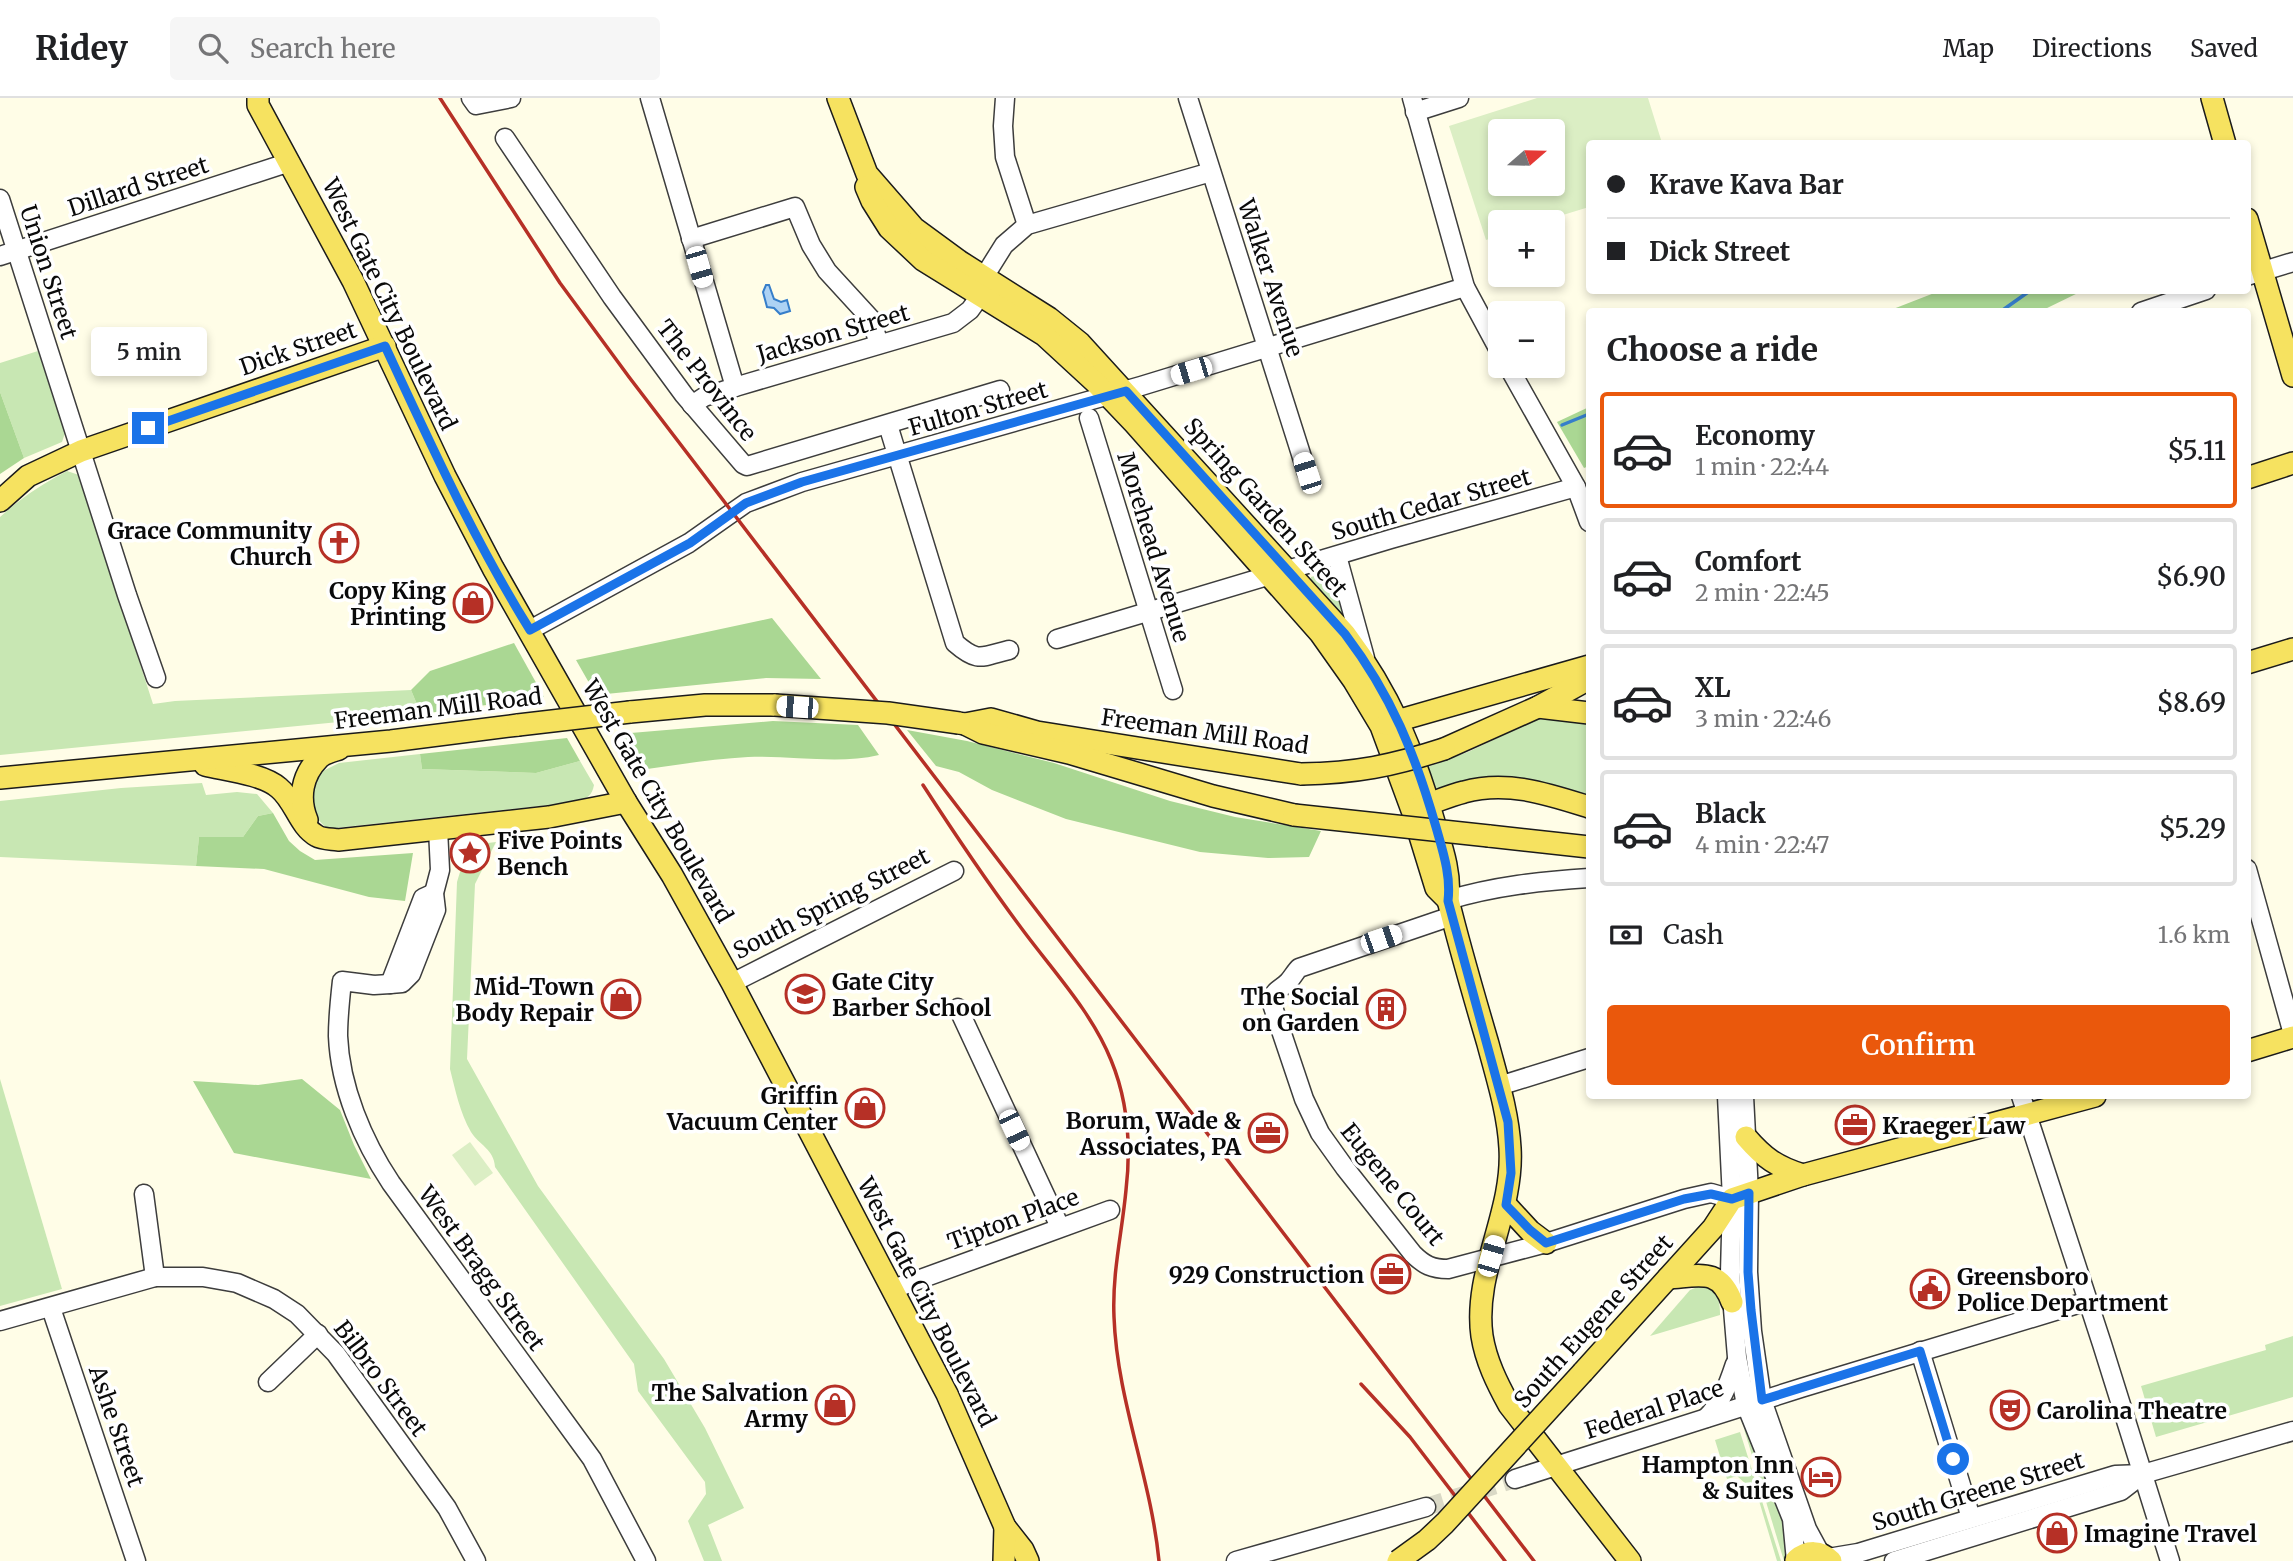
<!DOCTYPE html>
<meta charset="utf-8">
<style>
body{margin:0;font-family:Merriweather,serif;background:#f6f6f6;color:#202124;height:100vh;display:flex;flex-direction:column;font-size:26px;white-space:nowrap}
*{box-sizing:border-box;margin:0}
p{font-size:23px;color:#757577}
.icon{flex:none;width:38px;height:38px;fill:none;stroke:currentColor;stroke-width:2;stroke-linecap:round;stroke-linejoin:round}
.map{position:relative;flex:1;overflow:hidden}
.details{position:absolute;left:1586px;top:210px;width:665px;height:791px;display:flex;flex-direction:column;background:#fff;border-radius:7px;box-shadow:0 4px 10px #0003}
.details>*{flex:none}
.guide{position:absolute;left:1586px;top:42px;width:665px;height:154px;border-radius:7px;box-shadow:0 4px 10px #0003;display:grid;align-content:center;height:154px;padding:0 21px;background:#fff}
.needle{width:46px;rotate:70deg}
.tools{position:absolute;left:1488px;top:21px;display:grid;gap:14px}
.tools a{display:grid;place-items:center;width:77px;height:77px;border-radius:7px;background:#fff;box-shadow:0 4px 10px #0003;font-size:35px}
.end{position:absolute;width:32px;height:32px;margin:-16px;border:9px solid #1a73e8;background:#fff;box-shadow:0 0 0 4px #fff}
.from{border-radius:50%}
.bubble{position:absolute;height:49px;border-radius:7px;background:#fff;box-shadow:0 4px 10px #0003;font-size:23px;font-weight:600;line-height:49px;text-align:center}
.car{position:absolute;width:21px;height:42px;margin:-21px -10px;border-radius:9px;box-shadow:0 0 5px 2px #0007;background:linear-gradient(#fff 24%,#345 0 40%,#fff 0 76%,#345 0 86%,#fff 0)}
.guide b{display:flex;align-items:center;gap:24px;height:66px;font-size:26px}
.guide b+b{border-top:2px solid #e0e0e0}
.guide i{width:18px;height:18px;background:#202124}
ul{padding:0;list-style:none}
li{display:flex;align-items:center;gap:21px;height:116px;margin:0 14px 10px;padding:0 7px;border:4px solid #e0e0e0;border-radius:7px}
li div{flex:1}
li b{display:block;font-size:26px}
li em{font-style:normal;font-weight:600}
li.selected{border-color:#ea580c}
li>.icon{width:63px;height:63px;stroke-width:1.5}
h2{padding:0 21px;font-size:32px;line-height:84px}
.pay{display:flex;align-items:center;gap:18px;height:77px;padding:0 21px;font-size:26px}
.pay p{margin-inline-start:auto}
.cta{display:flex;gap:14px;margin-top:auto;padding:14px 21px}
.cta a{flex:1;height:80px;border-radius:7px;background:#ea580c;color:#fff;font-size:28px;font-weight:600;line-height:80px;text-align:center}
header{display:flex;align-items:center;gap:42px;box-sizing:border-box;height:98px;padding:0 35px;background:#fff;border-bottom:2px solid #e0e0e0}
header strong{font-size:33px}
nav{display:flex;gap:38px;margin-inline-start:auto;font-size:24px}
.search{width:490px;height:63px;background:#f6f6f6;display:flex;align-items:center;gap:18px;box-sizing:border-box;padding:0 24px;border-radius:7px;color:#757577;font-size:26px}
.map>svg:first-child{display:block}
</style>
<header>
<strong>Ridey</strong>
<div class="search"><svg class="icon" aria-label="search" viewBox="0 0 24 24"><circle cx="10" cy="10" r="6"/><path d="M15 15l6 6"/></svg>Search here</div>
<nav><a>Map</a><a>Directions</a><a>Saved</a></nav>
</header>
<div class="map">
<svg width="2293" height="1463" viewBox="0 0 2293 1463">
<rect width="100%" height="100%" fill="#fffde7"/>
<g fill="#c8e7b3">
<path d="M38 253 65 335 62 344 24 360 0 294V265Z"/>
<path d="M67 373 79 377 153 606 175 603 411 592 421 616 0 657V419C21 400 42 386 67 373Z"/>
<path d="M1331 473 1336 474 1347 524 1311 483V479Z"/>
<path d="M1542 619 1589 623V703L1432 692 1425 670 1468 654Z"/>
<path d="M420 656 422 671 536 675 580 663 594 687C592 698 587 700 577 704L335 730 325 729 316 719 311 707 315 681 323 673 339 665Z"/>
<path d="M202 685 206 697 237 694 257 696 273 715 258 718 243 739H199L196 768 0 759V703L121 690Z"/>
<path d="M496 744 475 786 467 961 538 1088 664 1261 705 1330 744 1410 708 1427 722 1463H704L688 1423 706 1396 705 1384 638 1293 634 1266 495 1069C494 1051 479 1047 471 1034 460 1015 455 991 450 971L457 784 463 764V748Z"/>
<path d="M0 981 62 1191 0 1208Z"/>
<path d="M1700 1188C1717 1190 1720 1201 1720 1217L1650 1238 1690 1192Z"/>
<path d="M2293 1238V1299L2156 1339 2141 1288 2266 1252 2265 1247Z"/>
<path d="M1744 1331 1749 1338 1784 1423 1789 1463H1784Z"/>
<path d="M1740 1334 1781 1463H1777L1757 1396 1737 1378 1727 1381 1715 1342Z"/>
</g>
<g fill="#aad793">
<path d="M1942 192H2082V193L2041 213H1888Z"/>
<path d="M0 294 24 360 0 376Z"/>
<path d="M1589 309V368L1584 370 1557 324Z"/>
<path d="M772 520 821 581 766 580 596 597 576 562Z"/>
<path d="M514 545 544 599 421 616 411 592 430 573Z"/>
<path d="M773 623 858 627 879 657C837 667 792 657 748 659 712 661 676 667 640 672L619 636Z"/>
<path d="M907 632 967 643 1054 665 1170 703 1235 719 1321 733 1309 759 1268 760 1200 754 1066 721 992 692 959 674 936 668Z"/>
<path d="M567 640 580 663 536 675 422 671 420 656Z"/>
<path d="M273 715 289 743 300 753 315 762 413 755 405 803 369 799 264 771 196 768 199 739H243L258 718Z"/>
<path d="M302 981 340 1012 354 1047 371 1081 234 1055 193 983 258 987Z"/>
</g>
<g fill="#dbeec4" fill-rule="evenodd">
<path d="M1537 0H1648L1662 45 1589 46V109L1540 124H1500V137L1486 142 1449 28ZM1500 33H1552V86H1500Z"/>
<path d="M470 1044 493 1075 475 1088 452 1057Z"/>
</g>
<path fill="#add2f4" stroke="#367eca" stroke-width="2" d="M766 187H769L774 201 781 204 787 202 790 213 780 216 774 210 767 209 763 194Z"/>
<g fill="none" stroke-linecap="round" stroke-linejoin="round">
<g stroke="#367eca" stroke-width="3.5">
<path d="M2000 214 2031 192"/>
<path d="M1562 327 1589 316"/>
</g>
<path stroke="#dad9c6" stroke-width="18" stroke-dasharray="18 9" stroke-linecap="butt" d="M1426 1409 1515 1381"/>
<defs>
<g id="minor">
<path d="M471 0 476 7 511 0"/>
<path d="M650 0 735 289"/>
<path d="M1005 0 1003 28 1005 59 1027 127"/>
<path d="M1188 0 1307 375"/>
<path d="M1412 0 1465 189 1500 254"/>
<path d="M1415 14 1459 0"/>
<path d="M505 40 612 199 684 297 743 366 747 368 1000 292"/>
<path d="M0 101 127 497 156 580"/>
<path d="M691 141 795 109 811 147 827 173 871 221 879 246"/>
<path d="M0 158 290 64"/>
<path d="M2247 178 2293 164"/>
<path d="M984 179 1004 147 1027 127 1211 74"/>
<path d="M2141 214 2206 192"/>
<path d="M1508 268 1576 389 1589 424"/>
<path d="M692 307 704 299 735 289 953 225 970 212 980 198"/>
<path d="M1089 320 1173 592"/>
<path d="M888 327 955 545C978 565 981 559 1009 552"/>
<path d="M1337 458 1365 560"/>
<path d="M530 532 689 445 746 405 802 384 1141 288 1465 189"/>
<path d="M1057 541 1391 441 1576 389"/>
<path d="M438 731 440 772 434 795 436 812 411 876 402 885 390 886 374 887 342 883C340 901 338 920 338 938 340 989 363 1043 391 1085L592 1361 646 1463"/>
<path d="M2247 771 2293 936"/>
<path d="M1448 802C1495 788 1541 783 1589 780"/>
<path d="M1452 818 1299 870C1295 874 1292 880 1288 884 1280 892 1272 892 1272 906L1304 1001 1320 1035 1345 1070 1413 1156C1424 1167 1432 1171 1448 1171L1546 1145 1684 1101 1711 1095 1732 1101"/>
<path d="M732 885 954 773"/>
<path d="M390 886 423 800 434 795"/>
<path d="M958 910 1060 1129"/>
<path d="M1499 988 1589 960"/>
<path d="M1727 998 1732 1101 1730 1175 1737 1259 1746 1307 1792 1421 1796 1463"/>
<path d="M1744 998 1749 1095 1748 1174 1752 1233 1762 1302 1807 1431 1820 1455"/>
<path d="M2021 998 2102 1246 2170 1463"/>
<path d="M144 1096 155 1179"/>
<path d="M893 1191 1110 1112"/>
<path d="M51 1210 136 1463"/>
<path d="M0 1223 155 1179H203L237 1185 274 1201 297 1216 336 1256 447 1410 476 1463"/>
<path d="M1920 1253 1971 1420"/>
<path d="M268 1284 318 1236"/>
<path d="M1706 1320C1722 1304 1728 1287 1735 1266"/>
<path d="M1515 1381 1801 1290 2088 1203"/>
<path d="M1828 1460 1858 1455 2115 1377 2143 1376 2293 1333"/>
<path d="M1236 1463 1426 1409"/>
<path d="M1894 1463 2121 1393 2143 1376"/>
</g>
<g id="major">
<path d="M258 0V7L353 183 445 378 493 470 626 704 672 777 732 885 947 1296 1005 1429 1023 1452 1028 1463"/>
<path d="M838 0 867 76 914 130 959 163 1049 220 1080 245 1345 536C1390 596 1414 654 1434 724 1442 750 1451 775 1448 802 1460 851 1474 898 1488 946 1497 980 1508 1014 1510 1050 1514 1115 1473 1174 1482 1238 1486 1263 1497 1285 1509 1307L1630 1463"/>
<path d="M2212 0 2225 46"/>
<path d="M866 89 872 103 889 130 923 162 1044 237 1095 284 1135 326 1320 535 1354 583 1381 628 1412 712 1436 790 1448 802"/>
<path d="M2247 121 2293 278"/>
<path d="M2247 380 2293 365"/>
<path d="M0 403 28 378 81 353 385 248"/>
<path d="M2247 565 2293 551"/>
<path d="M1538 609 1589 615"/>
<path d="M630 614 705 607H775"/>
<path d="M959 625 965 626 991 621 1037 634 1301 676"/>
<path d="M965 626 983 635 1069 655 1213 698 1294 717"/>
<path d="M1386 626 1589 568"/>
<path d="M1444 651 1538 609 1589 581"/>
<path d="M205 667C226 672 263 676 279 690 295 703 299 728 317 738 322 741 332 741 338 742L549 719 626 704"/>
<path d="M0 680 391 643 518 627"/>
<path d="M1417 710C1433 705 1448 698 1464 694 1507 682 1548 696 1589 709"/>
<path d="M307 722C298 700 302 677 319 660 324 655 333 653 339 651"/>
<path d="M1489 738 1589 749"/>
<path d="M2247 953 2293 939"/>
<path d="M1746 1039C1764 1060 1777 1069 1803 1077"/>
<path d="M1506 1107 1530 1133 1546 1145"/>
<path d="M1668 1180C1699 1178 1719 1169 1732 1204"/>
<path d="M1583 1274 1713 1130 1732 1101 1803 1077 2095 998"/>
<path d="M1796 1462C1808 1452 1820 1452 1831 1463"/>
<path d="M1004 1463 1005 1429"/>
</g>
</defs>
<use href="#minor" stroke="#3d3d3d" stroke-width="21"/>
<use href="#major" stroke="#1b1b1b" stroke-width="24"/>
<use href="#minor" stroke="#fff" stroke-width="18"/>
<use href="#major" stroke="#f6e260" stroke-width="21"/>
<g stroke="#b63026" stroke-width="3.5">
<path d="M440 0 560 185 629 279 1534 1463"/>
<path d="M923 687C956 738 989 787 1025 835 1055 875 1092 915 1111 962 1128 1003 1131 1049 1126 1092 1122 1135 1112 1175 1114 1219 1117 1302 1151 1380 1159 1463"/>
<path d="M1361 1286 1410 1339 1505 1463"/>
</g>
<defs>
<g id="major-bridge">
<path d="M775 607 888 615 959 625"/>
<path d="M518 627 630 614"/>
<path d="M1301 676C1356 675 1392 668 1444 651"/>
<path d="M1294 717 1489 738"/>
<path d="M1398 1463 1427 1442 1445 1425 1583 1274"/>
</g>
</defs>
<use href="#major-bridge" stroke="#1b1b1b" stroke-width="24" stroke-linecap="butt"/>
<use href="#major-bridge" stroke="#f6e260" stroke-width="21"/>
</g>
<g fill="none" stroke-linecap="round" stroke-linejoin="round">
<path stroke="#1a73e8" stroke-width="9" d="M148 330 385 248C430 345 474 442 530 532L690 445 746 405 802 384 1126 293 1345 536C1392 598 1415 656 1436 729 1443 754 1451 777 1448 803L1508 1024 1511 1075 1506 1107 1530 1132 1546 1145 1684 1101 1711 1096 1732 1101 1749 1095 1748 1174 1751 1212 1762 1302 1920 1253 1953 1361"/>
</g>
<defs>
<symbol id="church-ring" viewBox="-11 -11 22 22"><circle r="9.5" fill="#fff" stroke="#b63026" stroke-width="1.5"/><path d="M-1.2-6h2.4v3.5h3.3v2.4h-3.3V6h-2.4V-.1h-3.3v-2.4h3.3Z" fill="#b63026"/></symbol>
<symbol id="shop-ring" viewBox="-11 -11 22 22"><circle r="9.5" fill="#fff" stroke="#b63026" stroke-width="1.5"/><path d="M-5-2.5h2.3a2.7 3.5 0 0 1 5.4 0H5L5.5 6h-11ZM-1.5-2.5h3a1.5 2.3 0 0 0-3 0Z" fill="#b63026"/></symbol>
<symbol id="sight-ring" viewBox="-11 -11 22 22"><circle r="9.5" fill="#fff" stroke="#b63026" stroke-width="1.5"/><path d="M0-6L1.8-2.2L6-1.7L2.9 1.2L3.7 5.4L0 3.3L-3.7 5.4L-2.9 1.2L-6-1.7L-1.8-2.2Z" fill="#b63026"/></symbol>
<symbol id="school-ring" viewBox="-11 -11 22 22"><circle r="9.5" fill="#fff" stroke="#b63026" stroke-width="1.5"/><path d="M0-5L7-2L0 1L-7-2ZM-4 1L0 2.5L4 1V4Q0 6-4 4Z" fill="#b63026"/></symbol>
<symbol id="building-ring" viewBox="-11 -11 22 22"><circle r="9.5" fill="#fff" stroke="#b63026" stroke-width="1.5"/><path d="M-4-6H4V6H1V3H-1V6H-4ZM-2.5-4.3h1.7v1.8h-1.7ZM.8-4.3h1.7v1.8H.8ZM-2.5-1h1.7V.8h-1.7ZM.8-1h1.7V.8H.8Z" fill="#b63026"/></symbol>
<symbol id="office-ring" viewBox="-11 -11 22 22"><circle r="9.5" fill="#fff" stroke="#b63026" stroke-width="1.5"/><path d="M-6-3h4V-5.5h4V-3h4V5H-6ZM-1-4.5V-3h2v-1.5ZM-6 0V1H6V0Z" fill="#b63026"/></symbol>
<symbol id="civic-ring" viewBox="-11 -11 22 22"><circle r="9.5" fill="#fff" stroke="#b63026" stroke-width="1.5"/><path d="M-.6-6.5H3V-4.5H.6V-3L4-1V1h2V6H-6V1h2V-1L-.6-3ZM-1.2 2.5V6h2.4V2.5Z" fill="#b63026"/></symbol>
<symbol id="theatre-ring" viewBox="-11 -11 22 22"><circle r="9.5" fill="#fff" stroke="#b63026" stroke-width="1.5"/><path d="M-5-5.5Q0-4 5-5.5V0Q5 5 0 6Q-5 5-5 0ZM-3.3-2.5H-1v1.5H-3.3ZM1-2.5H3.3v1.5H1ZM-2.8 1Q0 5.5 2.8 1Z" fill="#b63026"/></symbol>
<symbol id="hotel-ring" viewBox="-11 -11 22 22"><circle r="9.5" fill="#fff" stroke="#b63026" stroke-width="1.5"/><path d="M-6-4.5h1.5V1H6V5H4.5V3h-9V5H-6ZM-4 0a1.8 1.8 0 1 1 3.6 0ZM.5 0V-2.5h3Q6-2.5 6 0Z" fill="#b63026"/></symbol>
</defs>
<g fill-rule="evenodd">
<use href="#church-ring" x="317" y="423" width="44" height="44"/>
<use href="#shop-ring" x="451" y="483" width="44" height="44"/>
<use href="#sight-ring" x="448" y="733" width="44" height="44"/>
<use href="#school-ring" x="783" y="874" width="44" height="44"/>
<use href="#shop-ring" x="599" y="879" width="44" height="44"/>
<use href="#building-ring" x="1364" y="889" width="44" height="44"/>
<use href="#shop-ring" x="843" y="988" width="44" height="44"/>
<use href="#office-ring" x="1833" y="1005" width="44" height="44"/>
<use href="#office-ring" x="1246" y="1013" width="44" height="44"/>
<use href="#office-ring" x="1369" y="1154" width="44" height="44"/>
<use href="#civic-ring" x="1908" y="1169" width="44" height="44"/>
<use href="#shop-ring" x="813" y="1285" width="44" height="44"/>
<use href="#theatre-ring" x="1988" y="1290" width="44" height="44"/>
<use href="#hotel-ring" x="1799" y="1357" width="44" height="44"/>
<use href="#shop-ring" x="2035" y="1413" width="44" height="44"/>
</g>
<g text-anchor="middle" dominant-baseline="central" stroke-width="7" stroke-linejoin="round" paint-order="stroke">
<g font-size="23" fill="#0a0a0a" stroke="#fff">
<text transform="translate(138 88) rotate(-18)">Dillard Street</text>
<text transform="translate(49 174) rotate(72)">Union Street</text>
<text transform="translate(1271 180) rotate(72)">Walker Avenue</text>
<text transform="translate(390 206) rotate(64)">West Gate City Boulevard</text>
<text transform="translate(833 235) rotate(-16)">Jackson Street</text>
<text transform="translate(298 250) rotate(-19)">Dick Street</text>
<text transform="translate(707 282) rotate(52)">The Province</text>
<text transform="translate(978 310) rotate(-16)">Fulton Street</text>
<text transform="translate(1431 406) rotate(-16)">South Cedar Street</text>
<text transform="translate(1266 409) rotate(48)">Spring Garden Street</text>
<text transform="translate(1154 449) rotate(73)">Morehead Avenue</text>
<text transform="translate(438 610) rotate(-7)">Freeman Mill Road</text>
<text transform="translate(1205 633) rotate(8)">Freeman Mill Road</text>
<text transform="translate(658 703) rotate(60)">West Gate City Boulevard</text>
<text transform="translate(831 805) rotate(-27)">South Spring Street</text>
<text transform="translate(1393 1086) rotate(51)">Eugene Court</text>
<text transform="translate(1013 1121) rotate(-20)">Tipton Place</text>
<text transform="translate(482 1170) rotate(54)">West Bragg Street</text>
<text transform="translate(927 1204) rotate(63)">West Gate City Boulevard</text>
<text transform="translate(1593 1223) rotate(-48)">South Eugene Street</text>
<text transform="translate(381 1280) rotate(53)">Bilbro Street</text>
<text transform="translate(1654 1311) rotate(-18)">Federal Place</text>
<text transform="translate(117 1328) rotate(71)">Ashe Street</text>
<text transform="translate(1978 1393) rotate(-17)">South Greene Street</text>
</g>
<g font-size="23" font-weight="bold" fill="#0a0a0a" stroke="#fff" text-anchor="end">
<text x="312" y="432">Grace Community<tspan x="312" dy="26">Church</tspan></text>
<text x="446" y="492">Copy King<tspan x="446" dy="26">Printing</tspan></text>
<text x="497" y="742" text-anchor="start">Five Points<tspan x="497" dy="26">Bench</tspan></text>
<text x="832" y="883" text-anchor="start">Gate City<tspan x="832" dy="26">Barber School</tspan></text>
<text x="594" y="888">Mid-Town<tspan x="594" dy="26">Body Repair</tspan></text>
<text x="1359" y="898">The Social<tspan x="1359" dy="26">on Garden</tspan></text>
<text x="838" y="997">Griffin<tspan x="838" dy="26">Vacuum Center</tspan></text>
<text x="1241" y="1022">Borum, Wade &amp;<tspan x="1241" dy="26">Associates, PA</tspan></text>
<text x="1882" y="1027" text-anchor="start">Kraeger Law</text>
<text x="1364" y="1176">929 Construction</text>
<text x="1957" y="1178" text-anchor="start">Greensboro<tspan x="1957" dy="26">Police Department</tspan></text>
<text x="808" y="1294">The Salvation<tspan x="808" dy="26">Army</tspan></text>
<text x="2037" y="1312" text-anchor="start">Carolina Theatre</text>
<text x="1794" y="1366">Hampton Inn<tspan x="1794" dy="26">&amp; Suites</tspan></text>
<text x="2084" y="1435" text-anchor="start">Imagine Travel</text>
</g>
</g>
</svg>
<div class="tools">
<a><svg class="needle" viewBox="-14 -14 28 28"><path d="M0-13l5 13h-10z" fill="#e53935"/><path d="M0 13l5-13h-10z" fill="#757577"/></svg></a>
<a>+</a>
<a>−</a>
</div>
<i class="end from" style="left:1953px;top:1361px"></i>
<i class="end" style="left:148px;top:330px"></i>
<div class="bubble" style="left:91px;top:229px;width:116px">5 min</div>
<i class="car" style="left:699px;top:169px;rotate:164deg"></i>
<i class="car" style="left:1191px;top:273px;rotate:253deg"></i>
<i class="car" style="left:1307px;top:375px;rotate:342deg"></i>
<i class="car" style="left:797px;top:609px;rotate:274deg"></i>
<i class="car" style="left:1381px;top:841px;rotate:71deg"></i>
<i class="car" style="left:1014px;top:1032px;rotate:155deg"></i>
<i class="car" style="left:1491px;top:1158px;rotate:16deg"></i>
<div class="guide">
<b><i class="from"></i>Krave Kava Bar</b>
<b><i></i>Dick Street</b>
</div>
<section class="details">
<h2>Choose a ride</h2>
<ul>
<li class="selected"><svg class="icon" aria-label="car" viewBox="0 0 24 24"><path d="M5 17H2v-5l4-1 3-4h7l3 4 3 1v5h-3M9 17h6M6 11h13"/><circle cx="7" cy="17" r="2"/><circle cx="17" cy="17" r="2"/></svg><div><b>Economy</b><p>1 min · 22:44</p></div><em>$5.11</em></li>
<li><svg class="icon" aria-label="car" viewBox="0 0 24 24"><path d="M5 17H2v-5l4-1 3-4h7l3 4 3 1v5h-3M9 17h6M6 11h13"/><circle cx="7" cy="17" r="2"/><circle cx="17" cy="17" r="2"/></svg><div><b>Comfort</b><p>2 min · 22:45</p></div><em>$6.90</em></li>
<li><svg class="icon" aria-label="car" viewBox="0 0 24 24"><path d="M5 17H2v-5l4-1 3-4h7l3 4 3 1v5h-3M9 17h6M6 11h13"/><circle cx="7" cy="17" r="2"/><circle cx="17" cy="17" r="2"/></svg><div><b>XL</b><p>3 min · 22:46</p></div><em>$8.69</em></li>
<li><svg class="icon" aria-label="car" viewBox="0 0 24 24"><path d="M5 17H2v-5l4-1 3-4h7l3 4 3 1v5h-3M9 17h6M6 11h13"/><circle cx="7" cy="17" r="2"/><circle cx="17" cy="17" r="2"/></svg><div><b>Black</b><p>4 min · 22:47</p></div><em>$5.29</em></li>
</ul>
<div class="pay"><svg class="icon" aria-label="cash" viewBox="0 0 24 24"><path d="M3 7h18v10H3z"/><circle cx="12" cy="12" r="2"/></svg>Cash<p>1.6 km</p></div>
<div class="cta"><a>Confirm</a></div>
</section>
</div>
